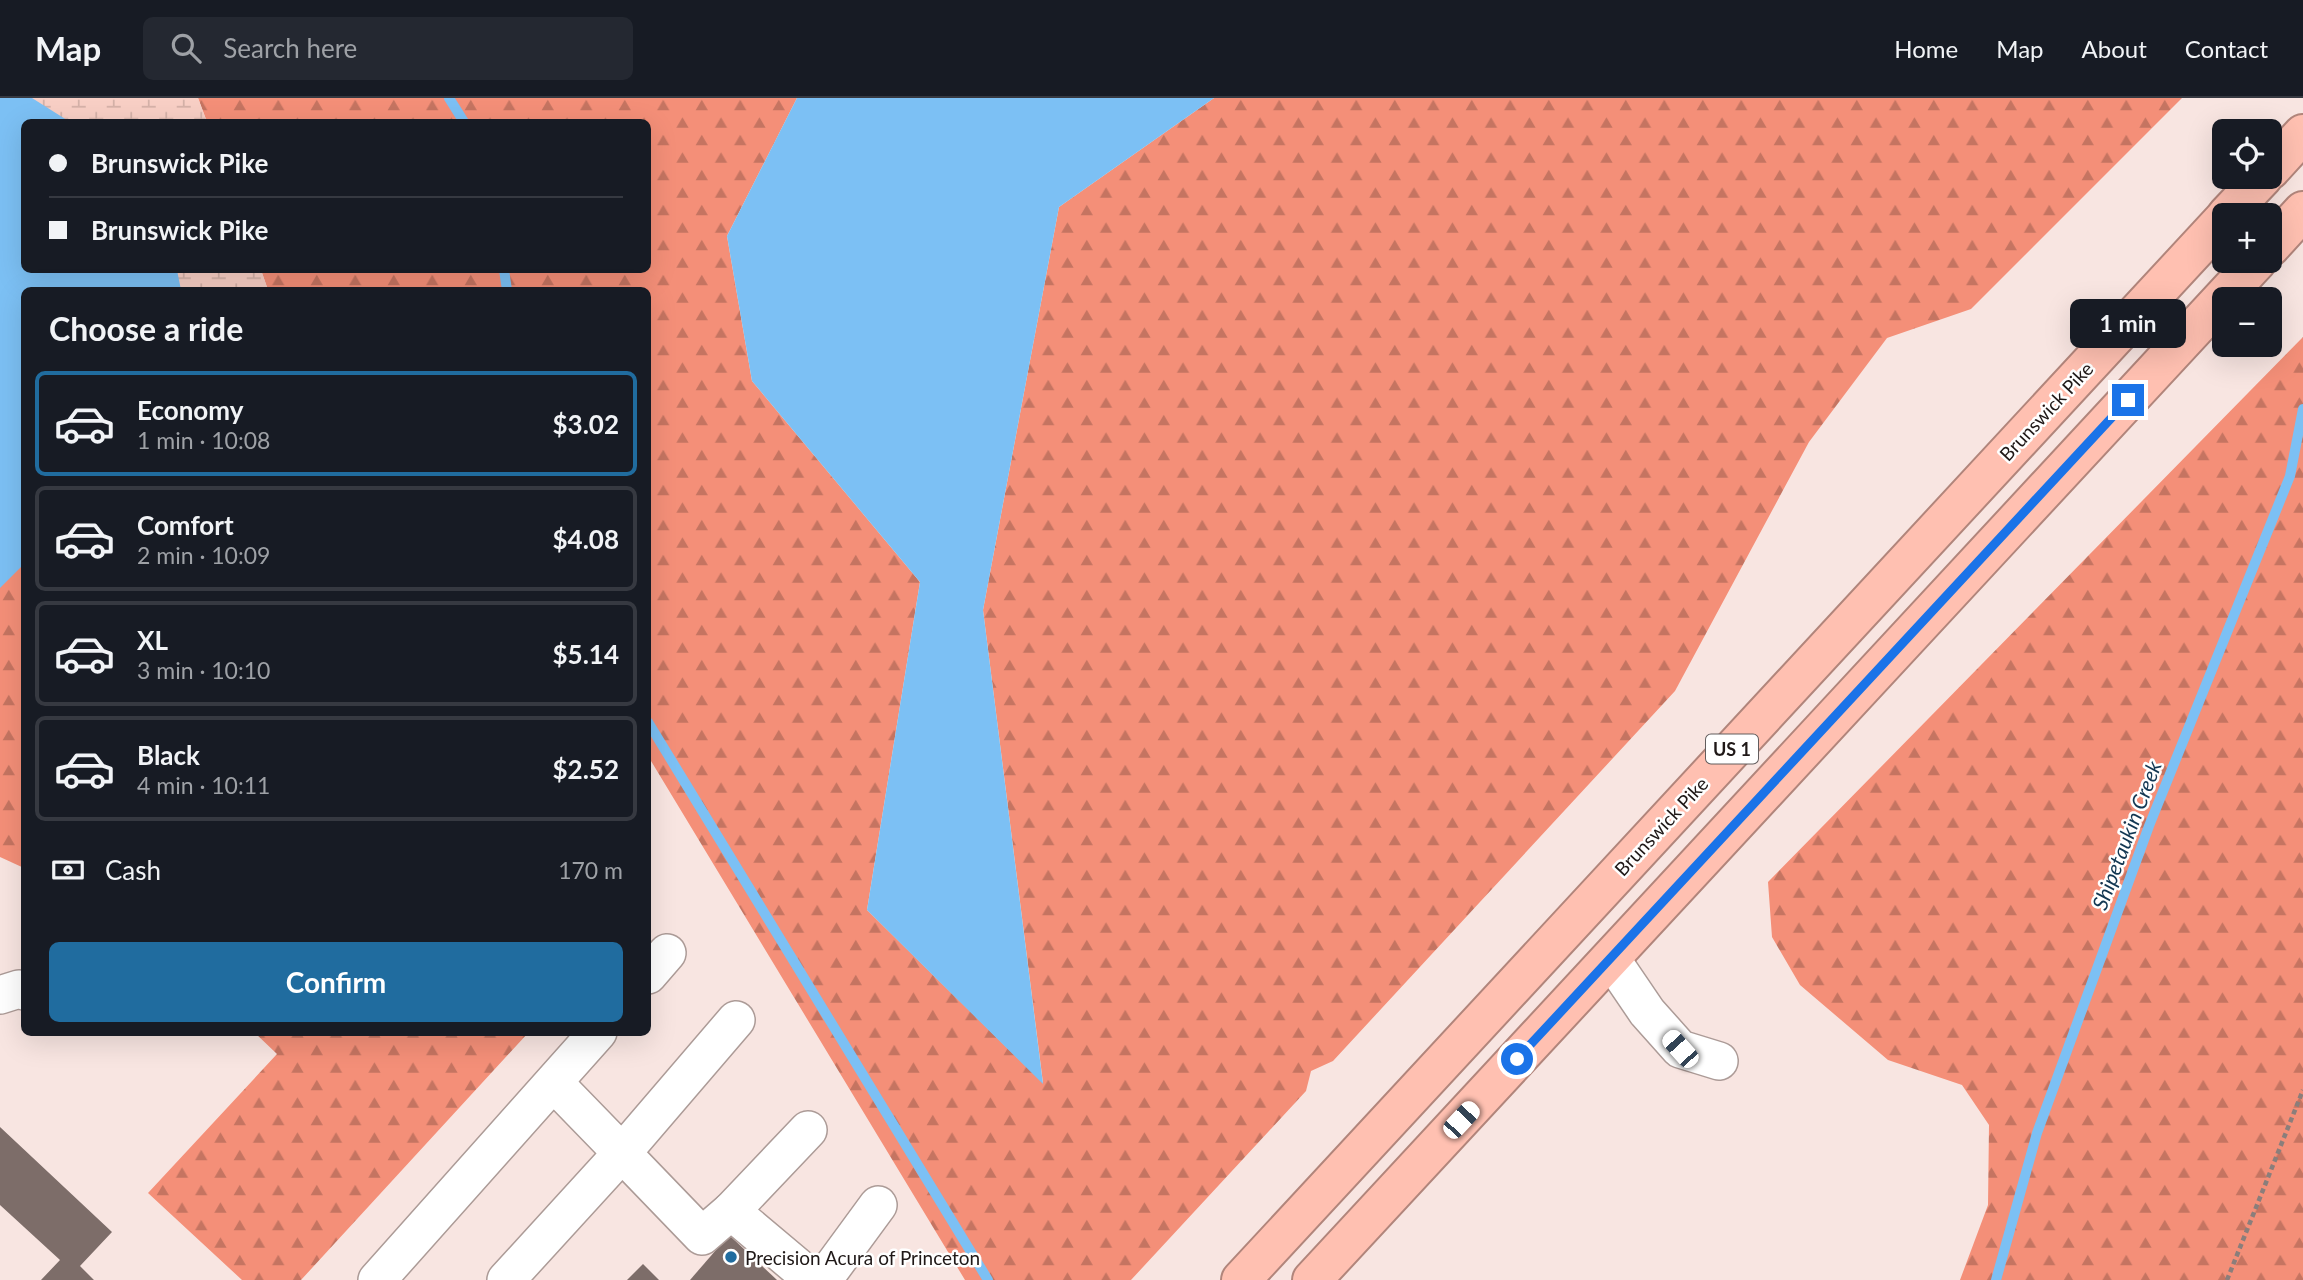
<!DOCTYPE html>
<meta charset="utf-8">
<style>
body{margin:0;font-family:Lato,sans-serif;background:#242831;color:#f1f3f6;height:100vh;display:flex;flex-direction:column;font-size:26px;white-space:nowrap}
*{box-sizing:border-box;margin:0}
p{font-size:23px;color:#9ea1a6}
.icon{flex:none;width:38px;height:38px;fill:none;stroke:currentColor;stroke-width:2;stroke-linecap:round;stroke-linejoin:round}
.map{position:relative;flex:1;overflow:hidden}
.side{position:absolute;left:21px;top:189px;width:630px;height:749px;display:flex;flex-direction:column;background:#171b24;border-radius:10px;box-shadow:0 7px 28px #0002}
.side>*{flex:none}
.banner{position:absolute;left:21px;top:21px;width:630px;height:154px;border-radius:10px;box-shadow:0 7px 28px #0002;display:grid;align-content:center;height:154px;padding:0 28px;background:#171b24}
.controls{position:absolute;left:2212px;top:21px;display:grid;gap:14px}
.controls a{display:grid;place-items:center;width:70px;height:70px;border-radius:10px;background:#171b24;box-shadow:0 7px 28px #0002;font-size:35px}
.end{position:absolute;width:32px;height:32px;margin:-16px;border:9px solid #1a73e8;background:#fff;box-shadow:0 0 0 4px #fff}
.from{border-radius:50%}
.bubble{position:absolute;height:49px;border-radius:10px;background:#171b24;box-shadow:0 7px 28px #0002;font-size:23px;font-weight:700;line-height:49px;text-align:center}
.car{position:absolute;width:21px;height:42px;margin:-21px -10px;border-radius:9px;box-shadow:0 0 5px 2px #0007;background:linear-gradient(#fff 24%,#345 0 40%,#fff 0 76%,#345 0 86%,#fff 0)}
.banner b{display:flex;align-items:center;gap:24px;height:66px;font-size:26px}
.banner b+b{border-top:2px solid #363941}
.banner i{width:18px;height:18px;background:#f1f3f6}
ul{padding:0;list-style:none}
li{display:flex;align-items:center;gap:21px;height:105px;margin:0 14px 10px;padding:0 14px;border:4px solid #363941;border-radius:10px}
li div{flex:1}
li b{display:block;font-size:26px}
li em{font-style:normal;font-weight:700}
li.active{border-color:#206c9f}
li>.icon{width:63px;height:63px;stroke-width:1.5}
h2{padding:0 28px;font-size:32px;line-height:84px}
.pay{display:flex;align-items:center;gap:18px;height:77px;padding:0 28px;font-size:26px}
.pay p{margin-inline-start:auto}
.primary-button{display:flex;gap:14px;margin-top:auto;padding:14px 28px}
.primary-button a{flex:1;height:80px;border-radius:10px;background:#206c9f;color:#fff;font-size:28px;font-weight:700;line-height:80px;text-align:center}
header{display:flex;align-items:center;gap:42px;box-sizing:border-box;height:98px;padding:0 35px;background:#171b24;border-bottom:2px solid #363941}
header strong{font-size:33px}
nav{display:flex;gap:38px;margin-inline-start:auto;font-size:24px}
.search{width:490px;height:63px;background:#242831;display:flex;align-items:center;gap:18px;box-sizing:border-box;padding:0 24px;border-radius:10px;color:#9ea1a6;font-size:26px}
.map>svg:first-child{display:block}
</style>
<header>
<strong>Map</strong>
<div class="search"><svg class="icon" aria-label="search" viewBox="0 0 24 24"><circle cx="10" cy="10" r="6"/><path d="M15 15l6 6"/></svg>Search here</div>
<nav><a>Home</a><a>Map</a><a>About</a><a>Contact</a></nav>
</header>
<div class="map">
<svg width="2303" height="1182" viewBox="0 0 2303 1182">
<defs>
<pattern id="forest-firs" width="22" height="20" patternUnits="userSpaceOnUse" patternTransform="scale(1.75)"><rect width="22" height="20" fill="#f48f78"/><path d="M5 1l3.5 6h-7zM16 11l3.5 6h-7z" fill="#c57461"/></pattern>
<pattern id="wetland-marsh" width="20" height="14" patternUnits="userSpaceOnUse" patternTransform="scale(1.75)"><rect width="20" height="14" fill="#f8cfc5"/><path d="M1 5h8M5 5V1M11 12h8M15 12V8" fill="none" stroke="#d4b1a8"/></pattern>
</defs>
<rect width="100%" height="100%" fill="#f8e5e1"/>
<g fill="url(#forest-firs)">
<path d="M198 0H797L727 138 752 283 920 484 867 812 1043 985 983 512 1059 109 1214 0H2182L1971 211 1887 240 1809 344 1675 593 1333 963 1311 973 1306 993 1131 1182H965L648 658V192H268L261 172H648V24H207Z"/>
<path d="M2303 239V1182H1960L1988 1107 1989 1027 1962 987 1888 962 1800 887 1772 839 1768 784Z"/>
<path d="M24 353V770L0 759V381Z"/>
<path d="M255 935H528L301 1182H242L148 1095 277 956Z"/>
</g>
<path fill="url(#wetland-marsh)" d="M0 0H198L207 24H24V172H261L268 192H24Z"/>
<g fill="#7cc0f4">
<path d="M0 0H32L70 24H24V172H177L181 192H24V466L0 490Z"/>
<path d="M797 0H1214L1059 109 983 512 1043 986 867 812 920 484 752 283 727 138Z"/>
</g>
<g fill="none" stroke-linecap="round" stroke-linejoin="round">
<g stroke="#7cc0f4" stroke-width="10">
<path d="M449 0 464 24"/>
<path d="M504 172 507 192"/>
<path d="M648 624 988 1182"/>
<path d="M1996 1182 2037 1035 2149 728 2290 378 2303 311"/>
</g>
</g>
<g fill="#7d6d69">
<path d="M0 1029 112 1134 80 1168 94 1182H41L60 1162 0 1107Z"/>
<path d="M729 1137 777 1182H690Z"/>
<path d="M643 1166 659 1182H627Z"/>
</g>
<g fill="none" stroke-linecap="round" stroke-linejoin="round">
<defs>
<g id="minor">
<path d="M1611 861 1647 914 1680 951 1719 963"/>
<path d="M648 877 667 855"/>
<path d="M0 897 19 891 24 893"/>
<path d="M554 985 622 1055 736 922"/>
<path d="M731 1113 808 1032"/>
<path d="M377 1182 598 934"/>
<path d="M506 1182 622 1055 702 1138 731 1113 813 1182"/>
<path d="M823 1182 878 1107"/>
</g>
<g id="highway">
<path d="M2270 72 2303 36"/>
<path d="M2227 117 2263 79"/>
<path d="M2270 149 2303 113"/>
<path d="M1241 1182 2224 121"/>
<path d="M1312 1182 2257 163"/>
</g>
</defs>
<use href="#minor" stroke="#ac9b97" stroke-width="40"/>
<use href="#highway" stroke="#b1857b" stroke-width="42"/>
<path stroke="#8b7e7b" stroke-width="4.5" stroke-dasharray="5 3.5" stroke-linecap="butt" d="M2227 1182 2303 992"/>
<use href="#minor" stroke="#fff" stroke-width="37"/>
<use href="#highway" stroke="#ffc0b1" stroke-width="38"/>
</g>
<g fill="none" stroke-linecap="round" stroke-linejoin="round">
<path stroke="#1a73e8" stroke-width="9" d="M1517 961 2128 302"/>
</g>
<circle fill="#206c9f" stroke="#fff" stroke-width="2.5" cx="731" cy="1159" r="7"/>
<g text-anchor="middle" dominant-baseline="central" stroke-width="5" stroke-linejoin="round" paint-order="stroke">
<rect fill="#fff" stroke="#625d5d" stroke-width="2" x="1706" y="636.5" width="52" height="29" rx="5"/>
<g font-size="18" font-weight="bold" fill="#1f1817">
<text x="1732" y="651">US 1</text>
</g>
<g font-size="19" fill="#1f1817" stroke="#fff">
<text transform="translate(2046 313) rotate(-47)">Brunswick Pike</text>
<text transform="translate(1661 728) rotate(-47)">Brunswick Pike</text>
</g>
<g font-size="19" fill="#1f1817" stroke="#fff" text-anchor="start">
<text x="745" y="1159">Precision Acura of Princeton</text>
</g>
<g font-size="21" font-style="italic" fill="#123752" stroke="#fff">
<text transform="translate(2126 737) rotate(-69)">Shipetaukin Creek</text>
</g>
</g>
</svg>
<div class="controls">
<a><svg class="icon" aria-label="locate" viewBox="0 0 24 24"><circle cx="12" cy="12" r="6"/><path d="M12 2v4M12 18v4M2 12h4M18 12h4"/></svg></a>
<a>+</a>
<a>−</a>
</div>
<i class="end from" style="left:1517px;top:961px"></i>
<i class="end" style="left:2128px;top:302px"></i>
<div class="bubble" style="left:2070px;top:201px;width:116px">1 min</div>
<i class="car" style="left:1680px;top:951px;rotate:318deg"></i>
<i class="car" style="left:1461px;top:1022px;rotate:43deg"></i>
<div class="banner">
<b><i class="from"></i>Brunswick Pike</b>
<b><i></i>Brunswick Pike</b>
</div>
<section class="side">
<h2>Choose a ride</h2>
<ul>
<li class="active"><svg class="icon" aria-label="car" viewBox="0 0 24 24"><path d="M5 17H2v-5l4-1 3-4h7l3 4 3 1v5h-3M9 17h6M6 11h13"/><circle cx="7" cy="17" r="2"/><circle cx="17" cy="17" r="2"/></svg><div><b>Economy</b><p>1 min · 10:08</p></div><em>$3.02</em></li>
<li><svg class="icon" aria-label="car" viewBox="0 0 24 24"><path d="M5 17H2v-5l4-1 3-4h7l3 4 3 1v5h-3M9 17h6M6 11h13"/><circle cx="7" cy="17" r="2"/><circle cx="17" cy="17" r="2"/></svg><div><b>Comfort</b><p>2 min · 10:09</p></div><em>$4.08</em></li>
<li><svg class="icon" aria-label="car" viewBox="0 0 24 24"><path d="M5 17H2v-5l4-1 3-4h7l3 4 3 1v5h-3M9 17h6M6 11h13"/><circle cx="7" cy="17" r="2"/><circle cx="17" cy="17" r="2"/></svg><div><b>XL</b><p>3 min · 10:10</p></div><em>$5.14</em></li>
<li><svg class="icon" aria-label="car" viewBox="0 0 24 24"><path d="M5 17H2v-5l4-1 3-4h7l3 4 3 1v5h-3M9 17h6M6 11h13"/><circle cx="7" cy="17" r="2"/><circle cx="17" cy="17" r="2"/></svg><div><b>Black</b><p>4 min · 10:11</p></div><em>$2.52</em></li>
</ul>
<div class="pay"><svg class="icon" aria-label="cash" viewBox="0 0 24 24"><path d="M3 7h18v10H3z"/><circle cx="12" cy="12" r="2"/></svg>Cash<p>170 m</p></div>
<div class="primary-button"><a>Confirm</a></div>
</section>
</div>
